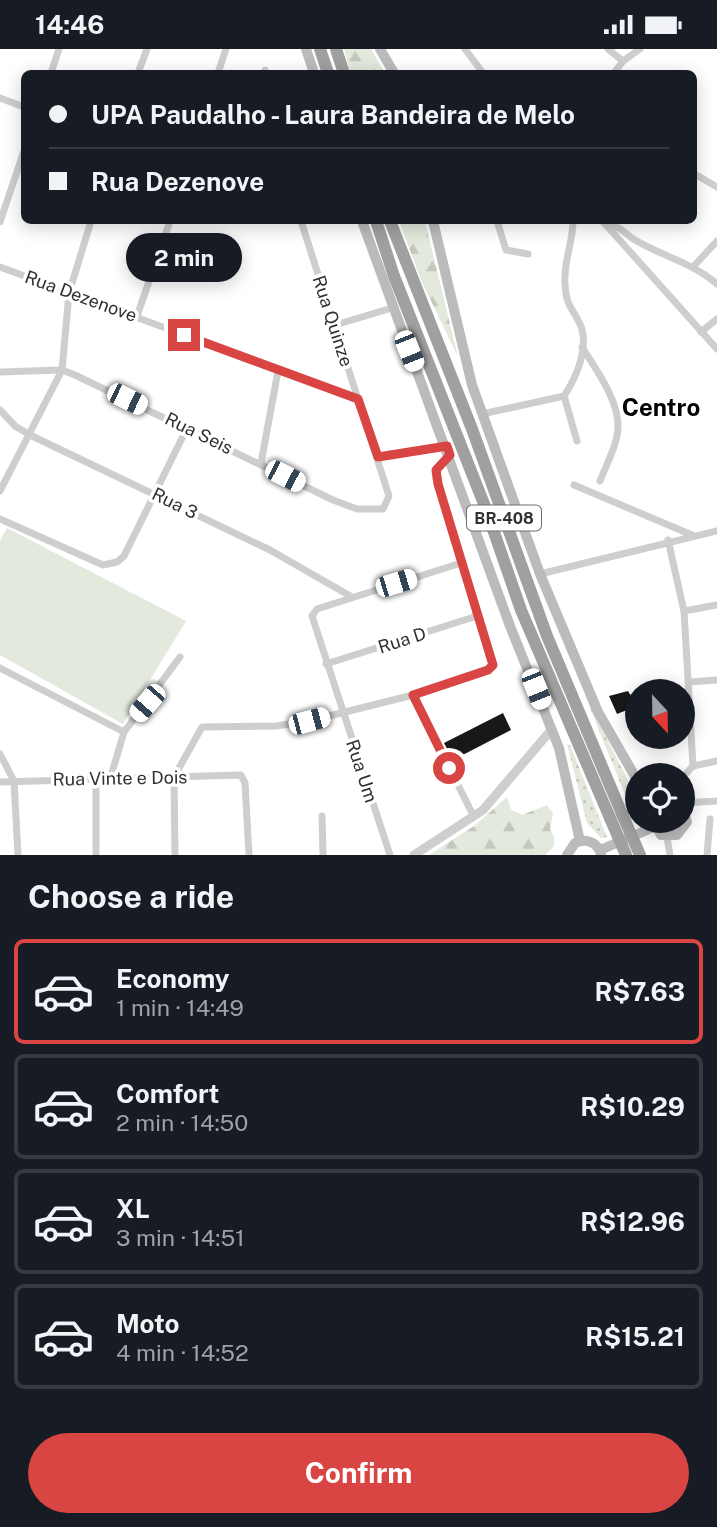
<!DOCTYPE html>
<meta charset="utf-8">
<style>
body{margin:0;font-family:"Public Sans",sans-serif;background:#242831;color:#f1f3f6;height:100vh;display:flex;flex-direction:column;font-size:26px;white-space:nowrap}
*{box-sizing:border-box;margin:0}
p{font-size:23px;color:#9ea1a6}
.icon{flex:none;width:38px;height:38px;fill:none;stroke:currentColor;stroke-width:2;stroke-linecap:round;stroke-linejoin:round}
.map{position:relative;height:806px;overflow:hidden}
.drawer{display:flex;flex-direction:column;background:#171b24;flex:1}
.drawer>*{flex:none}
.hud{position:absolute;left:21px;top:21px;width:676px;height:154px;border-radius:10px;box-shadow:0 4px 18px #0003;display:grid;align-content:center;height:154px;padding:0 28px;background:#171b24}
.needle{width:46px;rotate:158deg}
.fabs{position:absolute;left:625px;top:630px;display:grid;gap:14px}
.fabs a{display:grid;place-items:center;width:70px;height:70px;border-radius:50%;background:#171b24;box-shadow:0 4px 18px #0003;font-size:35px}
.end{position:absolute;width:32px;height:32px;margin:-16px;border:9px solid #d84543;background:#fff;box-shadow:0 0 0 4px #fff}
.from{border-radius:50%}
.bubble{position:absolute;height:49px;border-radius:24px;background:#171b24;box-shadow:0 4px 18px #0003;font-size:23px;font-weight:700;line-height:49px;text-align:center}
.car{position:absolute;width:21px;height:42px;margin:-21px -10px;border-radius:9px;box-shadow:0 0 5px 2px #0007;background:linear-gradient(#fff 24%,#345 0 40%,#fff 0 76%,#345 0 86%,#fff 0)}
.hud b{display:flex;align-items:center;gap:24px;height:66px;font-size:26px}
.hud b+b{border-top:2px solid #363941}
.hud i{width:18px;height:18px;background:#f1f3f6}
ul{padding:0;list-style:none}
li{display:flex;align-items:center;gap:21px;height:105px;margin:0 14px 10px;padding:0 14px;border:4px solid #363941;border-radius:10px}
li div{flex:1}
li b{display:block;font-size:26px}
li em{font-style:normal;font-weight:700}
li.selected{border-color:#d84543}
li>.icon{width:63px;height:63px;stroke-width:1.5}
h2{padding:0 28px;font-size:32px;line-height:84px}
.button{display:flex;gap:14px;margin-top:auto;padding:14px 28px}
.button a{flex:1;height:80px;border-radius:42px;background:#d84543;color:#fff;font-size:28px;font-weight:700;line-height:80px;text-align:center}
.status{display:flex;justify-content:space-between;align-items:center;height:49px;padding:0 35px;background:#171b24;direction:ltr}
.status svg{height:19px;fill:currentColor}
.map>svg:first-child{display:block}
</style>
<div class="status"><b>14:46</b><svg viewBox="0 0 49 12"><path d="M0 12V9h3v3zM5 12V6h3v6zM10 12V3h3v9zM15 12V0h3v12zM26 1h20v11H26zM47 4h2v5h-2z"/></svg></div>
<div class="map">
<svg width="717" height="806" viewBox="0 0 717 806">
<defs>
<pattern id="grass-dots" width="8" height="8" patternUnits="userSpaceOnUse" patternTransform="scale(1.75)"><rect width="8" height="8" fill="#e3e9dd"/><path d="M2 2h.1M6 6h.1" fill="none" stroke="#c3c8be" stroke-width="1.8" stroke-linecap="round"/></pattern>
<pattern id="forest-firs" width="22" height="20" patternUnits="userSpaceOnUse" patternTransform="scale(1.75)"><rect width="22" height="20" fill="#e3e9dd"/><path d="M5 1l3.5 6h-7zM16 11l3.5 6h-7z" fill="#c3c8be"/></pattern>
</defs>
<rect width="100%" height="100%" fill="#fff"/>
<g fill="url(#grass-dots)">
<path d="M585 647 637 749V772H642L637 775Z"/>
<path d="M567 695 570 696 607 788 601 789 587 774Z"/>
</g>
<g fill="url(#forest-firs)">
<path d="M344 0H371L385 24H351Z"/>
<path d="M399 172H425L458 308 421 231Z"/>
<path d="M507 748 511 761 522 766 547 756 553 764 550 780 554 788V797L545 806H429L474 777Z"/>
</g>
<path fill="#e3e9dd" d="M7 479 186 572 123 675 0 606V492Z"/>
<g fill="#181818">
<path d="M628 642 637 657 617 665 609 647Z"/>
<path d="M503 664 511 681 453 711 444 694Z"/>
</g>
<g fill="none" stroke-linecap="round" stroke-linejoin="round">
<g stroke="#cecece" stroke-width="7">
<path d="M465 0 483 24"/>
<path d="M608 0 623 12"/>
<path d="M265 21 266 24"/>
<path d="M51 24 59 0"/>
<path d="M138 24 147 0"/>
<path d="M218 24 226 0"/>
<path d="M614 24 623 12 640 0"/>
<path d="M0 49 24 58"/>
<path d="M693 124 717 138"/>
<path d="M497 172 506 201 528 205"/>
<path d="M602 172 607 177C619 175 625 185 635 191 662 207 693 214 717 235"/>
<path d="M0 173 24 102"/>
<path d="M607 177 717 300"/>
<path d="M0 218 358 350"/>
<path d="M693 218 717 192"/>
<path d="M137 267 170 172"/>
<path d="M335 276 392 259"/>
<path d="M701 283 717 270"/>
<path d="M582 298C596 321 619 351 618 379 617 397 606 416 600 432"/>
<path d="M0 323 62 321 75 326 333 451 357 460H383L389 447 301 172"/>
<path d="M564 347 577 392"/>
<path d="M0 361 15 377 30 386 270 501 352 548"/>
<path d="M482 365 564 347C576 329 590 298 580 275 572 257 567 260 565 236 563 214 573 193 573 172"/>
<path d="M378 408 446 398"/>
<path d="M261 414 278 322"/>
<path d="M574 436 692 486"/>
<path d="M0 442 62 321 69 244 91 172"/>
<path d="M0 470 103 516 117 513 124 507 187 379"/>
<path d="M668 491 684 562 693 717"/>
<path d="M540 525 717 482"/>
<path d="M684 562 717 556"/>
<path d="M326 615 477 567"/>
<path d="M0 619 124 683"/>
<path d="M689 633 717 631"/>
<path d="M413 646 474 768"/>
<path d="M0 705 14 732 18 806"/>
<path d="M693 717 717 712"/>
<path d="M111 727 124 683 180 608"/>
<path d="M682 729 693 717"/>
<path d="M0 733 241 726 245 734 249 806"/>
<path d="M682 754 717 752"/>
<path d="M322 767 323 806"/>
<path d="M667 788 670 806"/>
<path d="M96 806V729"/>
<path d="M175 806 174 728 202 678 276 677 309 672 413 646 493 618 436 429 438 418 450 406"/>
<path d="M390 806 312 567 317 560 461 514"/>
<path d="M707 806 710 770"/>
</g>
<path stroke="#cecece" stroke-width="9" d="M414 806 483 761 552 680"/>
<g stroke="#bbb" stroke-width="10">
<path d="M306 0 314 24"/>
<path d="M380 0 394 24"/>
<path d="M362 172 510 577 559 699 580 792"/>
<path d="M433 172 472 336 540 525 598 663 637 731"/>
<path d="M653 772 661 786H677L687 773 682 760"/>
<path d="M600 801 654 778"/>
<path d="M567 806 575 794C587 789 597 793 601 805"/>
</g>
<g stroke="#a0a0a0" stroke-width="12">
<path d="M320 0 328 24"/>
<path d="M336 0 344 24"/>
<path d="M376 172 394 227 486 460 521 561 610 769"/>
<path d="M390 172 472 380 547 587 622 765"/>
</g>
<g stroke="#a0a0a0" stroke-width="12">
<path d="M622 765 640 806"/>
<path d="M610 769 626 806"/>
</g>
</g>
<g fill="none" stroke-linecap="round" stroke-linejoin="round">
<path stroke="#d84543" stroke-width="9" d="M184 286 358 350 378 408 447 397 450 406 436 421 438 435 493 616 488 621 413 646 449 719"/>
</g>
<g text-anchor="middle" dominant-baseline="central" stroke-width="7" stroke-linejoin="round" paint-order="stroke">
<rect fill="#fff" stroke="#6f6f6f" stroke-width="2" x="467" y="456.5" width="74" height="25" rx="5"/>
<g font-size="16" font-weight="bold" fill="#313131">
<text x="504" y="469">BR-408</text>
</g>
<g font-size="18" fill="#313131" stroke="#fff">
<text transform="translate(81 247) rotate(20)">Rua Dezenove</text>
<text transform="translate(333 272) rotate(72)">Rua Quinze</text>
<text transform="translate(199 384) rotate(26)">Rua Seis</text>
<text transform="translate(175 454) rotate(26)">Rua 3</text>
<text transform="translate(402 591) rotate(-18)">Rua D</text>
<text transform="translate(362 722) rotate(72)">Rua Um</text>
<text transform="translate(120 729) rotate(-1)">Rua Vinte e Dois</text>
</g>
<g font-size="24" font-weight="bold" fill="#000" stroke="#fff">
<text x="661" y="358">Centro</text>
</g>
</g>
</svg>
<div class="fabs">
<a><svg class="needle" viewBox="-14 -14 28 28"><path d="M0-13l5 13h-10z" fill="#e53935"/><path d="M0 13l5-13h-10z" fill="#9ea1a6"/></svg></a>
<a><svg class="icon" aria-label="locate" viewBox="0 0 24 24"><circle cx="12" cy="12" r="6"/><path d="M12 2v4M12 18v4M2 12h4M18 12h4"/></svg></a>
</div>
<i class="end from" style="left:449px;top:719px"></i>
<i class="end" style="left:184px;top:286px"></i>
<div class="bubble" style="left:126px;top:184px;width:116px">2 min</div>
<i class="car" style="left:409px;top:302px;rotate:158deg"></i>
<i class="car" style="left:127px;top:350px;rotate:116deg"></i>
<i class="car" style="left:285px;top:427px;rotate:117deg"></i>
<i class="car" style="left:396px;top:534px;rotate:73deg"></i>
<i class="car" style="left:536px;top:640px;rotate:158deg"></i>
<i class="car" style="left:147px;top:654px;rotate:221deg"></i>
<i class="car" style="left:309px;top:672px;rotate:75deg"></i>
<div class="hud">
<b><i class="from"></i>UPA Paudalho - Laura Bandeira de Melo</b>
<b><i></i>Rua Dezenove</b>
</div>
</div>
<section class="drawer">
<h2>Choose a ride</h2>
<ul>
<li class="selected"><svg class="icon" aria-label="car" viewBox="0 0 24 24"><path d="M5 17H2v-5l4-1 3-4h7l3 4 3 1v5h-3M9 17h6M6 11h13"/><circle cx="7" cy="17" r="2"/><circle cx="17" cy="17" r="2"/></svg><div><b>Economy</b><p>1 min · 14:49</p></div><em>R$7.63</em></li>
<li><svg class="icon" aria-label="car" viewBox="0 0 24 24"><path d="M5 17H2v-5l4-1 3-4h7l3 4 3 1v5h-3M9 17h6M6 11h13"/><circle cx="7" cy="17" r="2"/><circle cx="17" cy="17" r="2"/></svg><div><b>Comfort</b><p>2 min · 14:50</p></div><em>R$10.29</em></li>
<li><svg class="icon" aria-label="car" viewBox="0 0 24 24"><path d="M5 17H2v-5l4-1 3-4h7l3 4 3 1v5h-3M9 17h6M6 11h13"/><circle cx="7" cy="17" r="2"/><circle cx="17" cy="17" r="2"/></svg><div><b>XL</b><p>3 min · 14:51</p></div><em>R$12.96</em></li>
<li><svg class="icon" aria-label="car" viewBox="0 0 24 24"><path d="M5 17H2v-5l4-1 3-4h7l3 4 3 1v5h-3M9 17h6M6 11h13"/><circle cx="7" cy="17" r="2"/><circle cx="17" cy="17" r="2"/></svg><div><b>Moto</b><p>4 min · 14:52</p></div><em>R$15.21</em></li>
</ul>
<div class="button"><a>Confirm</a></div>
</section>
